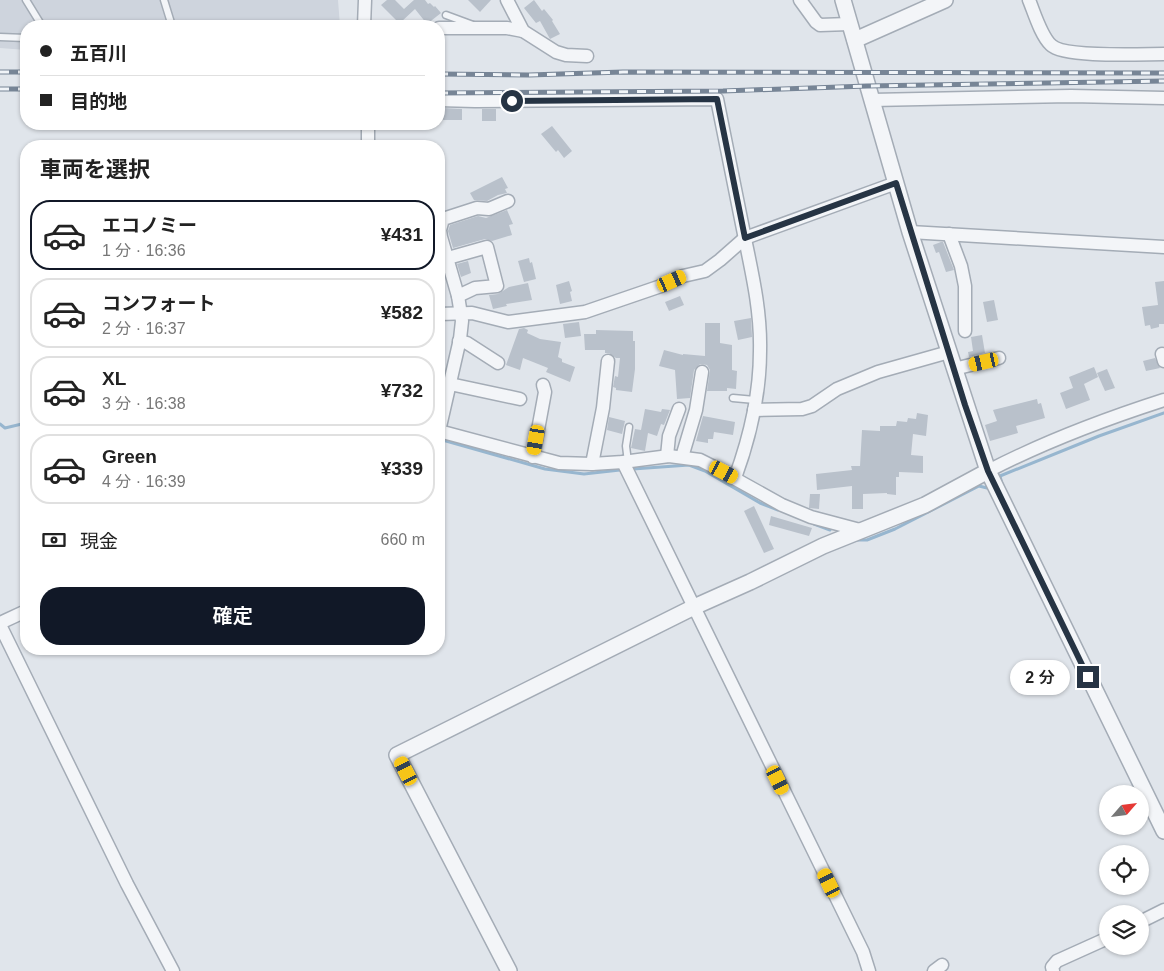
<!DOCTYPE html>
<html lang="ja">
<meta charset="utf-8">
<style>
body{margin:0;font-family:Arial,"Noto Sans JP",sans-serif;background:#f2f2f2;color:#222;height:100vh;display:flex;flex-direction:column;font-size:19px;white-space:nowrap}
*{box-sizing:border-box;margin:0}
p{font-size:16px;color:#767676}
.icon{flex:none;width:28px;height:28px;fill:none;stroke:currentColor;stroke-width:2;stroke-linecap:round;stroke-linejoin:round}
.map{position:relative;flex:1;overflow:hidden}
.sheet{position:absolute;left:20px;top:140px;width:425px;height:515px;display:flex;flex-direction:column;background:#fff;border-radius:20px;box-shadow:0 1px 4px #0004}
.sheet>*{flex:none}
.top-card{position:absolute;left:20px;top:20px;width:425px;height:110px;border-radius:20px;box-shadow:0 1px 4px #0004;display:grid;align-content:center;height:110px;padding:0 20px;background:#fff}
.needle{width:32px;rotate:62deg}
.fabs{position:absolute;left:1099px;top:785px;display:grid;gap:10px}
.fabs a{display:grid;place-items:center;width:50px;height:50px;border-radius:50%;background:#fff;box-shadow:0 1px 4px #0004;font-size:25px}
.end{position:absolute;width:22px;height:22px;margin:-11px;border:6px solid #263444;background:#fff;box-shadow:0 0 0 2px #fff}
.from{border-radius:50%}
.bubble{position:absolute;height:35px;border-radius:18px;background:#fff;box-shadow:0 1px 4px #0004;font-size:16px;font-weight:600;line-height:35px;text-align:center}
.car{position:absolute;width:15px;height:30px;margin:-15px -8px;border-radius:6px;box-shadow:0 0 4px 1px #0007;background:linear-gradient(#f5c518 24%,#345 0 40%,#f5c518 0 76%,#345 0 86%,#f5c518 0)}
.top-card b{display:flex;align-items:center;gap:18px;height:48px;font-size:19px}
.top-card b+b{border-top:1px solid #e0e0e0}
.top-card i{width:12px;height:12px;background:#222}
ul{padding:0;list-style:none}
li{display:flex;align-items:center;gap:15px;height:70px;margin:0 10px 8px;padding:0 10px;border:2px solid #e0e0e0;border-radius:20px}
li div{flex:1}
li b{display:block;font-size:19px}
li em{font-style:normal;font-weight:600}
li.selected{border-color:#111827}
li>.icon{width:45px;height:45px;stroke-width:1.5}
h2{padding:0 20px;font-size:22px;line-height:60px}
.pay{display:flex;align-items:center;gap:12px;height:55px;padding:0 20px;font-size:19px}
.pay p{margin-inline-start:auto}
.primary-button{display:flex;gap:10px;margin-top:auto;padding:10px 20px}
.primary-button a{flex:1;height:58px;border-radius:20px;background:#111827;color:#fff;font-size:20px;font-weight:600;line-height:58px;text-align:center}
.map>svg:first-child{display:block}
</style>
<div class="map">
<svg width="1164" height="971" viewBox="0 0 1164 971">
<rect width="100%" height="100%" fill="#e0e5eb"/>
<path fill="#ced4dd" d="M0 0H338L340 26H26V50L0 48Z"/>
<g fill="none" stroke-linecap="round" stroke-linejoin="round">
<g stroke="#97b6cf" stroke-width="3">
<path d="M0 424 5 428 26 423"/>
<path d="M439 439 545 469 584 474 620 470"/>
<path d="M633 469 689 465 705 471 760 503 778 510"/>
<path d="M1002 484 1000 476 1099 436 1164 413"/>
<path d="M814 524 830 530"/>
<path d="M855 540H867L895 529 979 486 991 489"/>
</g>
</g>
<g fill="#b9c1cb">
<path d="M387 0H395L404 9 414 0H425L428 4 430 3 434 7 435 6 441 13 427 24 415 9 401 22 399 21 398 22 381 5Z"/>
<path d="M468 0H491L480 12Z"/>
<path d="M534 0 542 11 544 9 553 20 552 21 560 34 550 39 540 21 536 23 524 8Z"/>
<path d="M443 108 462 109V120H443Z"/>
<rect x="482" y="109" width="14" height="12"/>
<path d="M552 126 572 151 564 158 558 150 556 152 541 134Z"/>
<path d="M502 177 508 188 505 189 507 193 498 195 487 201 474 200 470 193Z"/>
<path d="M507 210 513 224 509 225 512 235 492 241 485 239 453 248 448 231 450 225 478 216 486 218Z"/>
<path d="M941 242H943L954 270 946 272 939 252 936 253 933 245Z"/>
<path d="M529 258 530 263 532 262 536 279 524 282 518 261Z"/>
<path d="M468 261 471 273 461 277 457 264Z"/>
<path d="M569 281 572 291 570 292 572 301 560 304 556 285Z"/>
<path d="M1164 281V324H1159V327L1151 329 1150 325 1145 326 1142 307 1158 305 1155 282Z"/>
<path d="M528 283 532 300 506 304 507 306 493 309 489 295 498 294 509 287Z"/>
<path d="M680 296 684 305 669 311 665 302Z"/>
<path d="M994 300 998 320 987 322 983 302Z"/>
<path d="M751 318 752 337 738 340 734 321Z"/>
<path d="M579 322 581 336 565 338 563 324Z"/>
<path d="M705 323H720V343L732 345V370L737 371 736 389 727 388V391H707L710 370 707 365 700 364 694 370 690 398 677 399 675 370 659 366 664 350 683 355V354L705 356Z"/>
<path d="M524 328 528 330 527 333 540 339 561 342 558 357 562 359V362L575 367 570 382 546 372 548 368 523 358 520 370 506 365 519 329Z"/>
<path d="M596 330 633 331V341H635V369L632 392 616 390V388L613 387 615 376 618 377 620 358H616L609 353H605V350H585L584 334H596Z"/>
<path d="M982 335 985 353 969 357 968 352 973 351 971 337Z"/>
<path d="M1155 358 1160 368 1146 371 1143 361Z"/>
<path d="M1094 367 1098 377 1084 384 1090 400 1066 409 1060 393 1073 388 1069 377Z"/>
<path d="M1107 369 1115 388 1105 391 1097 373Z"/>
<path d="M1037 399 1038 404 1041 403 1045 418 1016 426 1018 433 990 441 985 425 997 421 993 410Z"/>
<path d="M645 409 661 412 662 409 670 410 664 425 661 424 657 436 648 433 645 451 631 448 635 429 641 430Z"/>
<path d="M917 413 928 415 926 436 913 434 911 455 923 456V473L899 472V477H896V495L887 494V493L863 494V509H852V486L817 490 816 474 852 470 851 466H860L862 430 880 431V426H896L897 421 907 422 908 418 916 419Z"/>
<path d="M703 416 735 422 733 435 714 432 713 439H708V443L696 441Z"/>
<path d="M609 417 625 421 622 434 607 430Z"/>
<path d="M810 494H820L819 509 809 508Z"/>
<path d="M754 506 774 549 764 553 744 511Z"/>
<path d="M771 516 812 528 809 536 769 525Z"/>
</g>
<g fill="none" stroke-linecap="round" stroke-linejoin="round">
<defs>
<g id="service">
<path d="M26 0 42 26"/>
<path d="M164 0 172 26"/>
<path d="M446 15 473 25"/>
<path d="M0 37 26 38"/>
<path d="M733 398 755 400"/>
<path d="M628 462 626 446 629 427"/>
</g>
<g id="minor">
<path d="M507 0 523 31 556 52 566 55 587 56"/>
<path d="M800 0 816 22 820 25 849 24"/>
<path d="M1029 0C1034 12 1041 36 1051 45 1064 58 1142 54 1164 54"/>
<path d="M364 26 365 0"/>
<path d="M439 28H507L523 31"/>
<path d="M439 100 475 101 717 99C726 144 735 189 744 234 752 273 761 311 760 351 760 395 750 437 735 478"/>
<path d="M872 100 1071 96 1164 98"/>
<path d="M368 124V146"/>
<path d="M910 232 1164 247"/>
<path d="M949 234 961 266 965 286V331"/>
<path d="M448 258 487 247 497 286 475 288 458 296"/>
<path d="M439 314 472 313 508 322 585 312 661 286 683 276 705 271 720 260 745 238 896 183"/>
<path d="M459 341 467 343 498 363"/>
<path d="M1162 354 1164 361"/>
<path d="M954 369 999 358"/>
<path d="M450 384 520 399"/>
<path d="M754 410 802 409 812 406 837 389 878 372 949 352"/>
<path d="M439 431 559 463 592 464 623 462 669 456 700 460 712 466 782 505 811 517 860 530"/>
<path d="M439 431 460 339 462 321 458 296 441 237 440 230 443 219 477 208 489 209 508 201"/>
<path d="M667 456 669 436 679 409"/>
<path d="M533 457 545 392 543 385"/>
<path d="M682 457 696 410 702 372"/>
<path d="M623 462 863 952 869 971"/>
<path d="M592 464 603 408 608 361"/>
<path d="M988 471C1042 443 1105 419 1164 400"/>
<path d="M0 623 26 611"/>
<path d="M0 625 127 884 173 971"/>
<path d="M1140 922 1164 910"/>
<path d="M934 971 942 965"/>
<path d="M1053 971 1052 967 1057 961 1108 938"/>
</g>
<g id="tertiary">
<path d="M843 0 910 232 988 471 1164 831"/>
<path d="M855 40 945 0"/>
<path d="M509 971 397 755 694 607 750 582 823 546 925 505 988 471"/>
</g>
</defs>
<use href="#service" stroke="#a4acb6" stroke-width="9"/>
<use href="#minor" stroke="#a4acb6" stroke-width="15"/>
<use href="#tertiary" stroke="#a4acb6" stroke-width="18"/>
<use href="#service" stroke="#f3f5f8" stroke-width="6"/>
<use href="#minor" stroke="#f3f5f8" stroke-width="12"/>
<use href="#tertiary" stroke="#f3f5f8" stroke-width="15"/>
<defs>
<g id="rail">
<path d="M0 72H26"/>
<path d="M439 74 529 75 623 72 1164 73"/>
<path d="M0 89H26"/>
<path d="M439 93 723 91 867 86 1164 81"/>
</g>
</defs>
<use href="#rail" stroke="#778596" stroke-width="5"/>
<use href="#rail" stroke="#f0f4f8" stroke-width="3" stroke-dasharray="9" stroke-linecap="butt"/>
</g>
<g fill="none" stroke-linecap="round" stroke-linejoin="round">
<path stroke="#263444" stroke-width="6" d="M512 101 717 99 745 238 896 183 965 405 988 471 1088 677"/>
</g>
</svg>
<div class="fabs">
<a><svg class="needle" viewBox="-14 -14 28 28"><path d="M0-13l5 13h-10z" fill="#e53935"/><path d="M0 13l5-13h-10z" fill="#767676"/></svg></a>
<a><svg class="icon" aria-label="locate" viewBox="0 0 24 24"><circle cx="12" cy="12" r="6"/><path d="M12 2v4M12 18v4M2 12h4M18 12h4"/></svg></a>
<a><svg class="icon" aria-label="layers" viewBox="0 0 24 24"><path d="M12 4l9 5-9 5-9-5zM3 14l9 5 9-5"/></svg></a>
</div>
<i class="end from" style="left:512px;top:101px"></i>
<i class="end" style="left:1088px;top:677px"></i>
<div class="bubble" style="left:1010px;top:660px;width:60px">2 分</div>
<i class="car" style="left:672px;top:281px;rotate:66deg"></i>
<i class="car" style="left:984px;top:362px;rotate:257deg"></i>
<i class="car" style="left:536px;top:440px;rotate:190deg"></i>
<i class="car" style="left:724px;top:472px;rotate:118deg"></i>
<i class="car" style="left:406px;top:771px;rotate:333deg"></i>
<i class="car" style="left:778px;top:780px;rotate:154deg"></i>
<i class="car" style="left:829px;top:883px;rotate:334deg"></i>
<div class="top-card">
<b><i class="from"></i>五百川</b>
<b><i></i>目的地</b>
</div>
<section class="sheet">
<h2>車両を選択</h2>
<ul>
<li class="selected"><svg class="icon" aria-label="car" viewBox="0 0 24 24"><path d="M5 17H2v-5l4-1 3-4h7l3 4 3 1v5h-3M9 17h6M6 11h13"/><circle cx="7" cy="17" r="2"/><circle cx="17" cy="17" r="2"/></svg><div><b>エコノミー</b><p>1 分 · 16:36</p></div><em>¥431</em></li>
<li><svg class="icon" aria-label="car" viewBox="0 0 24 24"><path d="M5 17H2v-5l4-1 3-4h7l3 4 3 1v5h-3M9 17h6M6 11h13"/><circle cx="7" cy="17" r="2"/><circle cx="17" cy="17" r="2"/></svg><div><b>コンフォート</b><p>2 分 · 16:37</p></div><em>¥582</em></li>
<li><svg class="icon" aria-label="car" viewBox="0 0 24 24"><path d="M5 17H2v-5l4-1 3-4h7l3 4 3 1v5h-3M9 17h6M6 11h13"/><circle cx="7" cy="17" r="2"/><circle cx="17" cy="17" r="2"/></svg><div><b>XL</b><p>3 分 · 16:38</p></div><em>¥732</em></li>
<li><svg class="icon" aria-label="car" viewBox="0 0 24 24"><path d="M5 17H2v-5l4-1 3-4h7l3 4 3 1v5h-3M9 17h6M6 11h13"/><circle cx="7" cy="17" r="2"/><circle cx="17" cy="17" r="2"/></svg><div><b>Green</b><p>4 分 · 16:39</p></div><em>¥339</em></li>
</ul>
<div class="pay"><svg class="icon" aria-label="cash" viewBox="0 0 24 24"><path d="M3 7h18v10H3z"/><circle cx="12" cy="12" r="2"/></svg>現金<p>660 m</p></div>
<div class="primary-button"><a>確定</a></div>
</section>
</div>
